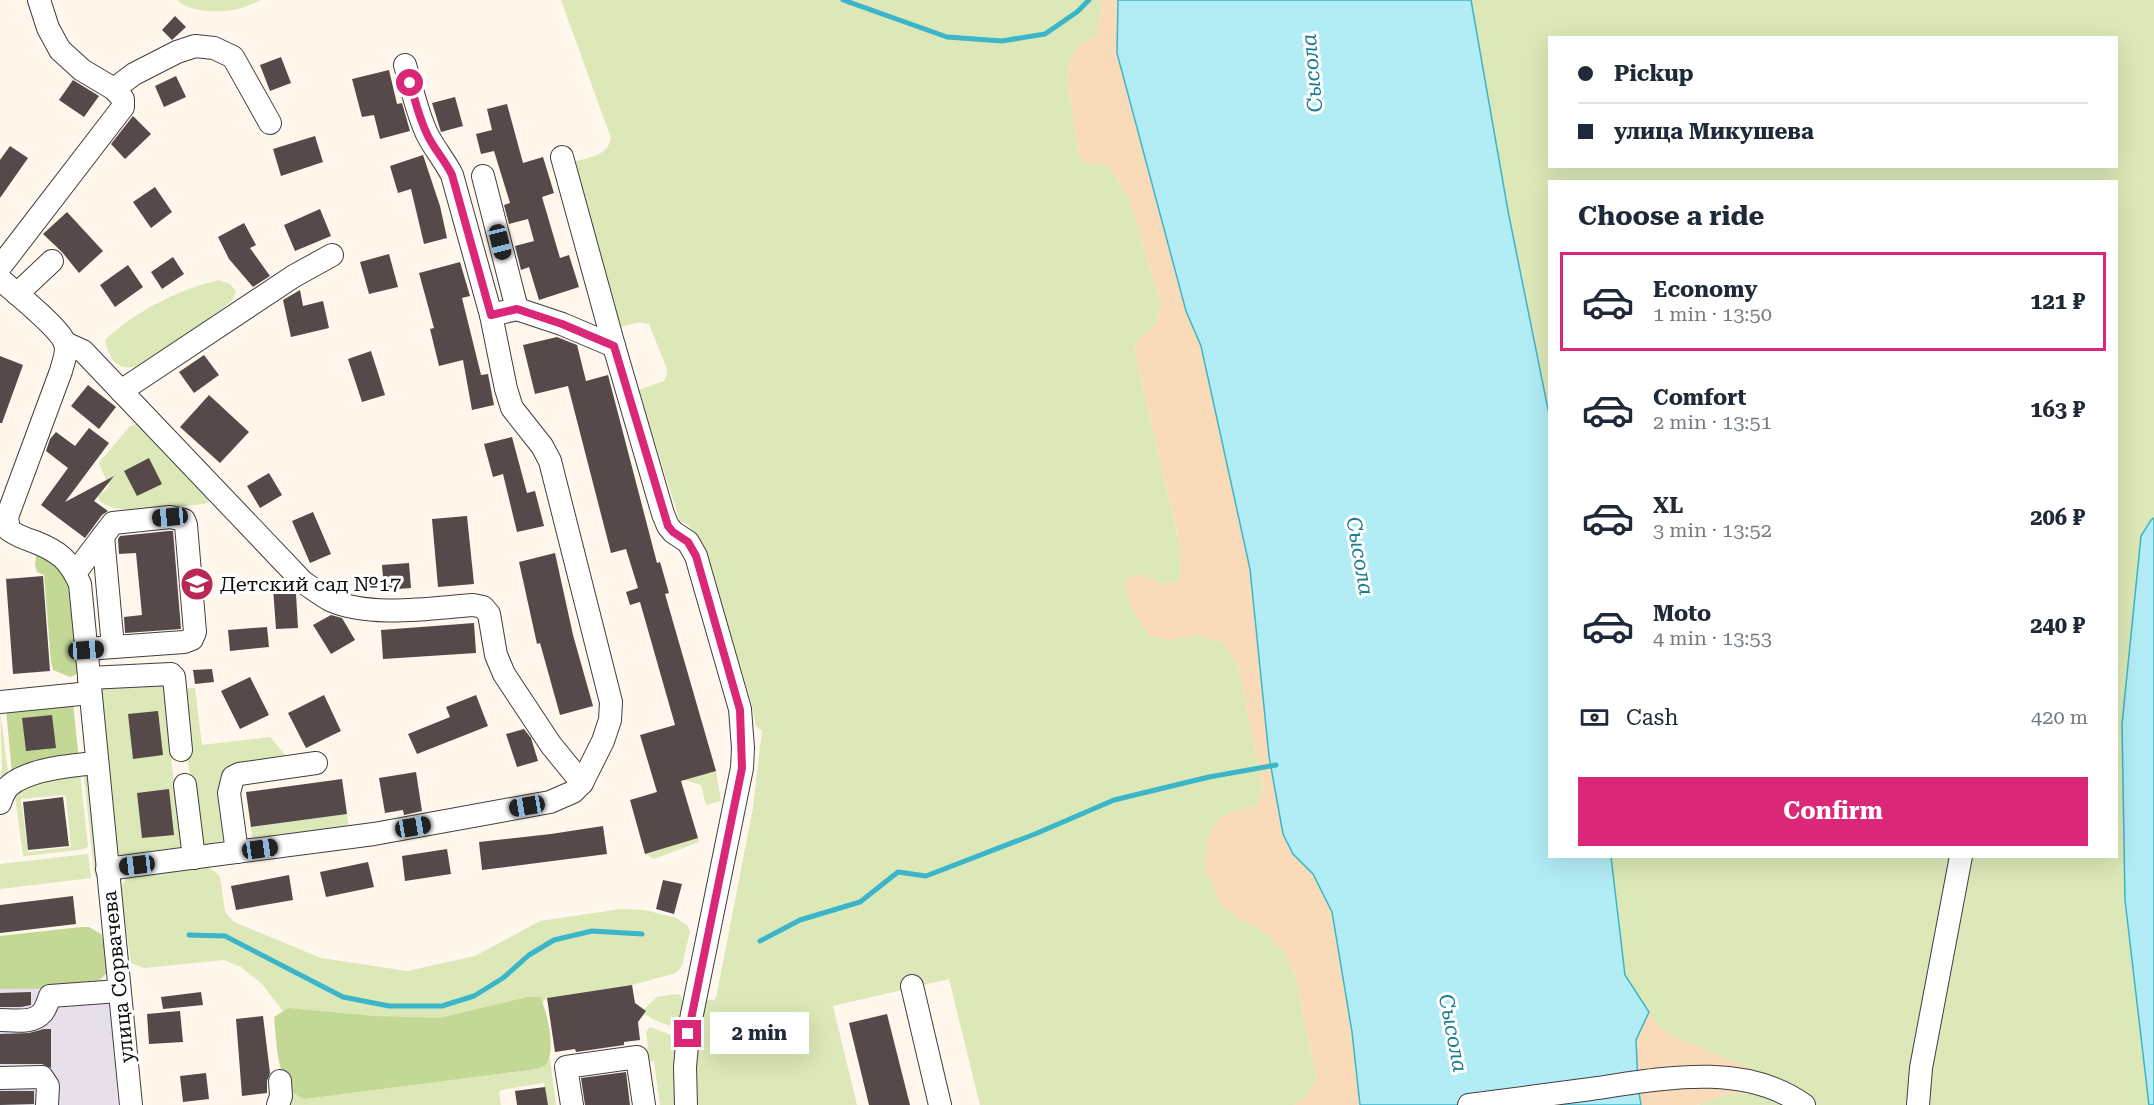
<!DOCTYPE html>
<meta charset="utf-8">
<style>
body{margin:0;font-family:"Roboto Serif",serif;background:#f2f2f3;color:#1f2937;height:100vh;display:flex;flex-direction:column;font-size:22px;white-space:nowrap}
*{box-sizing:border-box;margin:0}
p{font-size:20px;color:#747a83}
.icon{flex:none;width:33px;height:33px;fill:none;stroke:currentColor;stroke-width:2;stroke-linecap:round;stroke-linejoin:round}
.map{position:relative;flex:1;overflow:hidden}
.sheet{position:absolute;left:1548px;top:180px;width:570px;height:678px;display:flex;flex-direction:column;background:#fff;border-radius:0px;box-shadow:0 6px 24px #0002}
.sheet>*{flex:none}
.top-card{position:absolute;left:1548px;top:36px;width:570px;height:132px;border-radius:0px;box-shadow:0 6px 24px #0002;display:grid;align-content:center;height:132px;padding:0 30px;background:#fff}
.end{position:absolute;width:27px;height:27px;margin:-14px;border:8px solid #db2777;background:#fff;box-shadow:0 0 0 3px #fff}
.from{border-radius:50%}
.bubble{position:absolute;height:42px;border-radius:0px;background:#fff;box-shadow:0 6px 24px #0002;font-size:20px;font-weight:700;line-height:42px;text-align:center}
.car{position:absolute;width:18px;height:36px;margin:-18px -9px;border-radius:8px;box-shadow:0 0 4px 2px #0007;background:linear-gradient(#222 24%,#8ab4d8 0 40%,#222 0 76%,#8ab4d8 0 86%,#222 0)}
.top-card b{display:flex;align-items:center;gap:21px;height:57px;font-size:22px}
.top-card b+b{border-top:2px solid #e0e1e3}
.top-card i{width:15px;height:15px;background:#1f2937}
ul{padding:0;list-style:none}
li{display:flex;align-items:center;gap:18px;height:99px;margin:0 12px 9px;padding:0 18px;border:3px solid transparent;border-radius:0px}
li div{flex:1}
li b{display:block;font-size:22px}
li em{font-style:normal;font-weight:700}
li.selected{border-color:#db2777}
li>.icon{width:54px;height:54px;stroke-width:1.5}
h2{padding:0 30px;font-size:27px;line-height:72px}
.pay{display:flex;align-items:center;gap:15px;height:66px;padding:0 30px;font-size:22px}
.pay p{margin-inline-start:auto}
.button{display:flex;gap:12px;margin-top:auto;padding:12px 30px}
.button a{flex:1;height:69px;border-radius:0px;background:#db2777;color:#fff;font-size:24px;font-weight:700;line-height:69px;text-align:center}
.map>svg:first-child{display:block}
</style>
<div class="map">
<svg width="2154" height="1105" viewBox="0 0 2154 1105">
<rect width="100%" height="100%" fill="#fff6ec"/>
<path fill="#e7e0eb" d="M102 979 109 986 118 1105H0V986Z"/>
<g fill="#dce8b7" fill-rule="evenodd">
<path d="M177 0H261C253 3 243 9 233 10 217 13 188 12 177 0Z"/>
<path d="M561 0H1099L1102 7 1097 35 1080 44 1070 61 1068 81 1078 153 1088 164H1104L1115 175 1129 198 1160 301 1161 309 1157 324 1144 334 1135 344 1136 358 1181 549 1180 581 1162 584 1143 574 1170 640 1197 635 1224 643 1239 668 1263 789 1257 806 1233 811 1237 918 1260 929 1286 953 1296 978 1317 1080 1306 1097 1294 1105H980L949 979 833 1006 857 1105H700L693 1103 690 1098 704 1000H714L716 998 753 808 762 730 756 727 752 705 703 546 688 525 680 521 638 390 664 381 667 374V369L649 324C637 319 622 327 611 331L574 162C589 157 608 156 611 138Z"/>
<path d="M1471 0H2154V518L2151 520 2125 900 2149 1105H1697L1730 1093 1756 1094 1656 1026 1625 975 1611 857 2116 856V182H1550L1549 414 1508 211ZM1550 38H2116V166H1550Z"/>
<path d="M219 280 230 284 236 291 232 301 148 363C123 373 111 367 105 340 136 311 177 290 219 280Z"/>
<path d="M136 424 146 428 208 498 209 502 204 504C178 506 119 519 99 500L98 496 109 487 99 463 130 426Z"/>
<path d="M163 686 181 848 115 856 100 688Z"/>
<path d="M195 688 202 745 270 737 291 762 231 769 226 840 202 846 197 840 180 689Z"/>
<path d="M0 710 9 780 3 778 0 775 2 768Z"/>
<path d="M86 765 103 878H96L94 871 83 767Z"/>
<path d="M716 771 721 801 706 805 701 785 685 780Z"/>
<path d="M80 774 88 846 85 849 26 856 23 855 14 790 19 782ZM63 795 66 797 71 847 28 852 21 799Z"/>
<path d="M347 814 349 829 253 842 251 827Z"/>
<path d="M698 838 699 842 654 859 645 854Z"/>
<path d="M88 854 91 878 0 889V864Z"/>
<path d="M208 867 220 876 225 912 234 922 321 958 407 971 475 956 540 921 621 909 645 910 676 918 688 926 690 932 682 966 676 973 632 985 547 998 511 1038 317 1042 282 1010 262 984 241 967 224 960 144 968 131 963 120 888 128 876Z"/>
<path d="M675 994 680 995 683 1002C682 1007 681 1016 679 1021 673 1032 652 1018 644 1014L646 1011 644 1009 657 997Z"/>
<path d="M650 1027 674 1036 676 1040 675 1105H660L654 1061 644 1062 648 1047 646 1032Z"/>
<path d="M550 1058 556 1105H548L544 1083 501 1090 499 1092 501 1105H283L287 1087 296 1096 305 1099 530 1070 544 1066Z"/>
</g>
<g fill="#c4d896">
<path d="M43 554 51 555 75 588 79 673 70 677 53 670 51 662 44 575 37 572 35 565 36 556Z"/>
<path d="M73 703 79 760 12 774 6 709Z"/>
<path d="M81 927H89L101 934C105 945 113 966 105 975 95 990 19 989 0 989V936Z"/>
<path d="M528 997H540C547 1010 558 1055 544 1066 541 1068 534 1069 530 1070L305 1099C276 1092 277 1041 274 1017L288 1008 373 1016 439 1018Z"/>
</g>
<g fill="#f9dbb9">
<path d="M1099 0H1118L1117 53 1186 311 1201 346 1250 569 1269 756 1283 834 1293 854 1313 874 1332 912 1352 1032 1360 1104 1357 1105H1294L1306 1097 1317 1080 1296 978 1286 953 1260 929 1237 918 1221 905 1205 867 1206 842 1218 819 1233 811 1257 806 1263 789 1239 668 1224 643 1197 635 1170 640 1149 636 1128 600 1125 579 1143 574 1162 584 1180 581 1181 548 1136 358 1135 344 1144 334 1157 324 1161 309 1160 301 1129 198 1115 175 1104 164H1088L1078 153 1068 81 1070 60 1080 44 1097 35 1102 7Z"/>
<path d="M1649 1012 1656 1025 1673 1036 1745 1066 1765 1080 1757 1094 1730 1093 1697 1105H1641L1638 1086 1636 1040Z"/>
</g>
<g fill="#b2ecf5" stroke="#3ab5ca" stroke-width="1.5">
<path d="M1118 0H1471L1508 211 1549 414 1550 856 1611 857 1625 975 1649 1012 1636 1040 1638 1086 1641 1105H1360L1352 1032 1332 912 1313 874 1293 854 1283 834 1269 756 1250 569 1201 346 1186 311 1117 53Z"/>
<path d="M2154 518V1105H2149L2125 900 2122 724 2141 536 2151 520Z"/>
</g>
<g fill="none" stroke-linecap="round" stroke-linejoin="round">
<g stroke="#3ab5ca" stroke-width="5">
<path d="M843 0 947 37 1002 41 1045 34 1077 12 1089 0"/>
<path d="M189 935 225 936 343 997 389 1006H442L474 996 503 978 529 955 554 940 592 931 642 934"/>
<path d="M760 941 800 920 860 902 898 872 926 876 1035 834 1114 800 1209 777 1276 765"/>
</g>
</g>
<g fill="#554a49">
<path d="M175 16 186 27 172 40 162 30Z"/>
<path d="M281 57 291 83 270 91 260 65Z"/>
<path d="M389 70 397 104 402 103 410 131 380 139 374 115 362 117 352 79Z"/>
<path d="M176 76 186 97 164 107 155 86Z"/>
<path d="M73 80 99 96 84 117 59 100Z"/>
<path d="M455 97 463 126 441 132 432 103Z"/>
<path d="M507 104 523 163 543 157 554 193 542 197 560 258 569 255 579 287 539 300 529 267 521 270 515 246 534 241 528 219 509 224 504 205 510 203 494 151 481 154 476 134 492 130 487 109Z"/>
<path d="M133 116 151 134 125 159 111 144Z"/>
<path d="M315 136 323 162 281 176 273 149Z"/>
<path d="M10 146 28 158 0 198V160Z"/>
<path d="M423 155 440 206 447 238 424 244 411 189 398 193 390 166Z"/>
<path d="M155 187 172 212 151 228 133 202Z"/>
<path d="M320 209 331 236 295 251 284 225Z"/>
<path d="M67 212 103 251 79 273 62 252 43 234Z"/>
<path d="M244 223 256 245 250 248 270 276 253 287 229 259 218 237Z"/>
<path d="M389 254 398 287 369 294 360 262Z"/>
<path d="M173 257 184 274 162 289 151 272Z"/>
<path d="M460 262 470 296 462 298 481 375 488 374 494 405 472 410 463 360 439 366 430 329 434 328 419 273Z"/>
<path d="M128 265 143 287 115 307 100 285Z"/>
<path d="M300 290 303 306 323 301 329 328 291 337 283 300Z"/>
<path d="M557 337 577 345 586 381 608 375 657 563 660 562 669 593 665 594 716 771 681 781 698 838 645 854 630 800 657 792 640 735 675 725 640 602 630 605 626 592 638 588 626 549 611 553 568 386 535 394 523 345Z"/>
<path d="M371 351 385 395 362 402 348 359Z"/>
<path d="M204 355 219 375 194 393 179 372Z"/>
<path d="M0 356 23 365 2 423H0Z"/>
<path d="M88 385 116 407 99 429 71 406Z"/>
<path d="M209 395 249 432 220 463 180 427Z"/>
<path d="M89 428 109 443 65 502 114 476 94 501 108 511 102 515 85 538 41 505 68 468 46 451 50 439 56 432 75 446Z"/>
<path d="M512 437 527 493 535 491 544 526 517 532 503 474 493 477 484 444Z"/>
<path d="M149 458 162 484 137 496 124 471Z"/>
<path d="M269 473 282 495 260 508 247 486Z"/>
<path d="M313 512 331 554 310 563 292 521Z"/>
<path d="M467 516 474 584 438 587 432 519Z"/>
<path d="M169 531H173L181 629 125 633 124 617 142 615 136 553 119 554 118 539 120 536Z"/>
<path d="M555 553 573 635 593 706 560 715 540 643 537 644 519 562Z"/>
<path d="M409 563 411 588 384 590 382 565Z"/>
<path d="M43 576 50 671 13 674 6 579Z"/>
<path d="M289 587 296 594 298 628 276 629 273 588Z"/>
<path d="M331 615 342 618 355 640 331 654 313 625Z"/>
<path d="M474 623 476 653 383 659 381 630Z"/>
<path d="M267 627 269 647 230 651 228 630Z"/>
<path d="M212 669 214 682 195 684 193 670Z"/>
<path d="M250 677 269 715 240 729 221 691Z"/>
<path d="M324 695 341 731 306 748 288 713Z"/>
<path d="M476 695 488 726 417 754 408 734 450 717 446 707Z"/>
<path d="M158 711 163 755 133 759 128 714Z"/>
<path d="M52 715 56 748 26 751 22 718Z"/>
<path d="M524 729 531 738 538 761 517 767 506 734Z"/>
<path d="M416 772 422 811 404 815 403 810 385 813 379 778Z"/>
<path d="M342 779 347 814 251 827 246 792Z"/>
<path d="M169 789 174 835 142 838 137 793Z"/>
<path d="M63 797 69 846 28 850 23 802Z"/>
<path d="M603 826 607 854 482 870 479 842 551 834Z"/>
<path d="M447 849 451 874 405 881 402 856Z"/>
<path d="M368 862 374 887 326 897 320 872Z"/>
<path d="M289 875 293 900 236 910 231 886Z"/>
<path d="M663 880 682 884 674 914 656 909Z"/>
<path d="M73 896 76 924 0 933V905Z"/>
<path d="M632 985 635 1003 646 1011 638 1022 640 1040 624 1042V1045L576 1052 575 1049 555 1052 547 998Z"/>
<path d="M31 992V1005L21 1007H0V993Z"/>
<path d="M201 992 203 1005 163 1009 161 997Z"/>
<path d="M180 1011 183 1042 149 1044 147 1014Z"/>
<path d="M887 1014 910 1105H869L849 1023Z"/>
<path d="M263 1016 270 1073 267 1081V1093L242 1096 236 1019Z"/>
<path d="M44 1029H51V1068L42 1064H0V1034L29 1033Z"/>
<path d="M626 1072 630 1105H585L581 1078Z"/>
<path d="M206 1073 209 1099 183 1102 180 1076Z"/>
<path d="M545 1087 548 1105H517L515 1091Z"/>
<path d="M0 1091H34V1104L0 1105Z"/>
</g>
<g fill="none" stroke-linecap="round" stroke-linejoin="round">
<defs>
<g id="minor">
<path d="M114 89 134 74 177 52 195 46 214 48 233 57 270 123"/>
<path d="M562 157 614 346 663 514 668 526 673 532 688 542 696 556 740 709 743 748 742 768 688 1034 685 1067 686 1105"/>
<path d="M483 176 517 309 491 315"/>
<path d="M0 267 123 107V99L114 89 82 70 60 50 48 28 39 0"/>
<path d="M0 279C14 292 59 327 65 343 68 352 63 363 61 371L7 517 9 530C17 536 26 539 35 542 60 552 69 560 80 584L131 1105"/>
<path d="M17 294 52 261"/>
<path d="M517 309 562 324 614 346"/>
<path d="M65 343 83 351 303 582C312 588 321 595 330 600 370 618 431 608 473 605L483 607 489 614 496 655 504 674 551 745 582 783"/>
<path d="M121 391 294 276 332 255"/>
<path d="M103 536 113 647"/>
<path d="M75 573 113 523 170 517 184 520 186 525 195 632 192 639 184 642 86 649"/>
<path d="M89 678 171 674 174 677 181 750"/>
<path d="M0 702 90 693"/>
<path d="M185 785 194 858"/>
<path d="M0 803C2 797 5 790 9 786 28 769 72 765 97 763"/>
<path d="M237 852 229 793 233 777 239 774 316 763"/>
<path d="M107 869 374 834 550 802 573 792 582 783 603 741 610 720 611 702 550 461 542 446 512 408 506 389 491 315 452 175C445 161 434 148 427 134 417 113 412 88 405 65"/>
<path d="M912 986 940 1105"/>
<path d="M0 1020C12 1020 33 1024 42 1013 46 1009 48 1001 50 996L119 991"/>
<path d="M0 1078 42 1077 48 1086 47 1105"/>
<path d="M278 1105 281 1096 280 1081"/>
<path d="M572 1105 566 1067 637 1057 644 1105"/>
<path d="M1469 1105C1510 1100 1550 1094 1591 1089 1660 1079 1743 1061 1804 1105"/>
<path d="M1918 1105 1921 1068 1961 856"/>
</g>
</defs>
<use href="#minor" stroke="#3f3f3f" stroke-width="24"/>
<use href="#minor" stroke="#fff" stroke-width="22"/>
</g>
<g fill="none" stroke-linecap="round" stroke-linejoin="round">
<path stroke="#db2777" stroke-width="8" d="M410 83C415 100 419 118 427 134 433 148 445 160 452 175L491 315 517 309 562 324 614 346 668 526 673 532 688 542 696 556 740 710 742 768 688 1034"/>
</g>
<defs>
<symbol id="school-disc" viewBox="-11 -11 22 22"><circle r="9.5" fill="#b92752" stroke="#fff"/><path d="M0-5L7-2L0 1L-7-2ZM-4 1L0 2.5L4 1V4Q0 6-4 4Z" fill="#fff"/></symbol>
</defs>
<g fill-rule="evenodd">
<use href="#school-disc" x="178" y="565" width="38" height="38"/>
</g>
<g text-anchor="middle" dominant-baseline="central" stroke-width="6" stroke-linejoin="round" paint-order="stroke">
<g font-size="20" fill="#0c0c0c" stroke="#fff" text-anchor="start">
<text x="220" y="584">Детский сад №17</text>
</g>
<g font-size="20" fill="#0c0c0c" stroke="#fff">
<text transform="translate(118 977) rotate(-96)">улица Сорвачева</text>
</g>
<g font-size="21" font-style="italic" fill="#187c94" stroke="#fff">
<text transform="translate(1312 73) rotate(-95)">Сысола</text>
<text transform="translate(1360 556) rotate(80)">Сысола</text>
<text transform="translate(1453 1033) rotate(79)">Сысола</text>
</g>
</g>
</svg>
<i class="end from" style="left:410px;top:83px"></i>
<i class="end" style="left:688px;top:1034px"></i>
<div class="bubble" style="left:710px;top:1012px;width:99px">2 min</div>
<i class="car" style="left:500px;top:242px;rotate:166deg"></i>
<i class="car" style="left:170px;top:517px;rotate:265deg"></i>
<i class="car" style="left:86px;top:650px;rotate:86deg"></i>
<i class="car" style="left:527px;top:806px;rotate:260deg"></i>
<i class="car" style="left:413px;top:827px;rotate:80deg"></i>
<i class="car" style="left:260px;top:849px;rotate:82deg"></i>
<i class="car" style="left:137px;top:865px;rotate:263deg"></i>
<div class="top-card">
<b><i class="from"></i>Pickup</b>
<b><i></i>улица Микушева</b>
</div>
<section class="sheet">
<h2>Choose a ride</h2>
<ul>
<li class="selected"><svg class="icon" aria-label="car" viewBox="0 0 24 24"><path d="M5 17H2v-5l4-1 3-4h7l3 4 3 1v5h-3M9 17h6M6 11h13"/><circle cx="7" cy="17" r="2"/><circle cx="17" cy="17" r="2"/></svg><div><b>Economy</b><p>1 min · 13:50</p></div><em>121 ₽</em></li>
<li><svg class="icon" aria-label="car" viewBox="0 0 24 24"><path d="M5 17H2v-5l4-1 3-4h7l3 4 3 1v5h-3M9 17h6M6 11h13"/><circle cx="7" cy="17" r="2"/><circle cx="17" cy="17" r="2"/></svg><div><b>Comfort</b><p>2 min · 13:51</p></div><em>163 ₽</em></li>
<li><svg class="icon" aria-label="car" viewBox="0 0 24 24"><path d="M5 17H2v-5l4-1 3-4h7l3 4 3 1v5h-3M9 17h6M6 11h13"/><circle cx="7" cy="17" r="2"/><circle cx="17" cy="17" r="2"/></svg><div><b>XL</b><p>3 min · 13:52</p></div><em>206 ₽</em></li>
<li><svg class="icon" aria-label="car" viewBox="0 0 24 24"><path d="M5 17H2v-5l4-1 3-4h7l3 4 3 1v5h-3M9 17h6M6 11h13"/><circle cx="7" cy="17" r="2"/><circle cx="17" cy="17" r="2"/></svg><div><b>Moto</b><p>4 min · 13:53</p></div><em>240 ₽</em></li>
</ul>
<div class="pay"><svg class="icon" aria-label="cash" viewBox="0 0 24 24"><path d="M3 7h18v10H3z"/><circle cx="12" cy="12" r="2"/></svg>Cash<p>420 m</p></div>
<div class="button"><a>Confirm</a></div>
</section>
</div>
